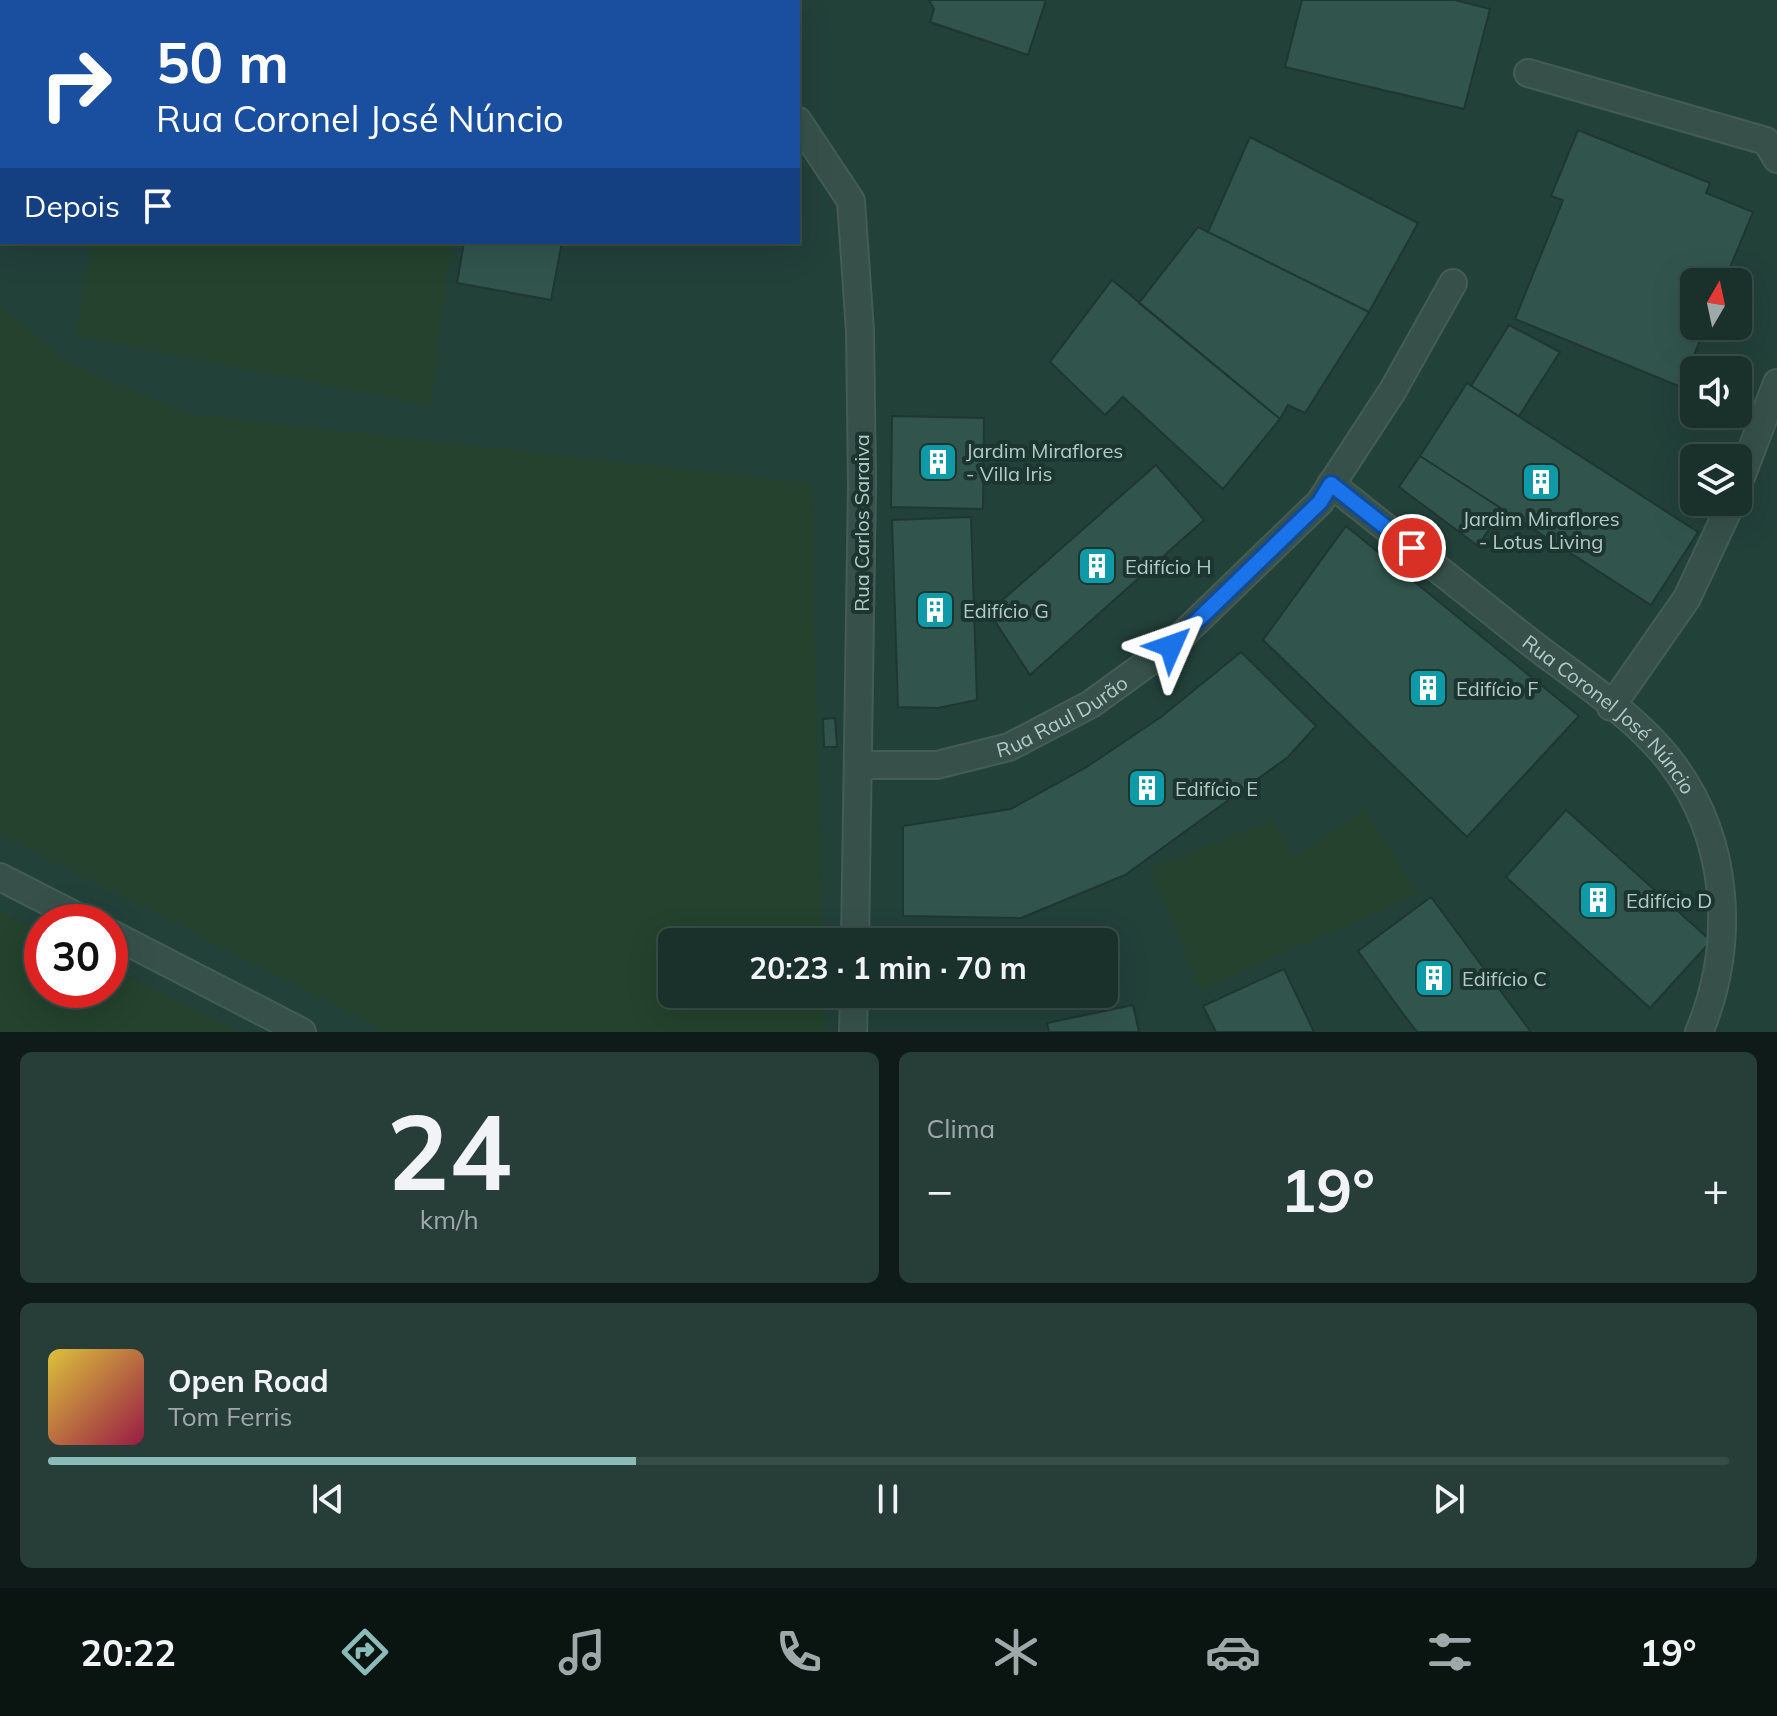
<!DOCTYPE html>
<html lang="pt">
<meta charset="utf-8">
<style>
body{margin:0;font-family:Mulish,sans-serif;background:#273d37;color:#f1f3f6;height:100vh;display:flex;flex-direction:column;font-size:30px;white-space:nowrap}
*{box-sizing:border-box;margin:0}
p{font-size:26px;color:#9fa9a9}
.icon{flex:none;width:44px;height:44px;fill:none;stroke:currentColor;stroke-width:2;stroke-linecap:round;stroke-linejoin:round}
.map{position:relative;height:1032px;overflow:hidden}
.details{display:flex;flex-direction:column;gap:20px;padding:20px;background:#0e1b18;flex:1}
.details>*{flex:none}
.top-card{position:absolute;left:0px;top:0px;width:800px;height:244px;box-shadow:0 8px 32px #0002,0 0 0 2px #384c47;background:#1a4fa0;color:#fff;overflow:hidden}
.needle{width:52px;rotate:9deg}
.buttons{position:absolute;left:1680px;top:268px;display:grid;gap:16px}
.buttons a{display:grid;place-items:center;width:72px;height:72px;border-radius:12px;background:#1a312b;box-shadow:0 8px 32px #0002,0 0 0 2px #384c47;font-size:40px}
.speed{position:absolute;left:24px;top:904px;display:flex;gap:16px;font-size:40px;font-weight:700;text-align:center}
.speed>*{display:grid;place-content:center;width:104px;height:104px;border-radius:50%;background:#1a312b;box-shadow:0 8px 32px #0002,0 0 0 2px #384c47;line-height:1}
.speed .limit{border:12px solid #d22;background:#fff;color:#111}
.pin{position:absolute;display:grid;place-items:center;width:68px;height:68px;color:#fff;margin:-34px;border:4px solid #fff;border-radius:50%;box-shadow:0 2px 8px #0007}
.me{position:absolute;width:88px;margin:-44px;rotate:47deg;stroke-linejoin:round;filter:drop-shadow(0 0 6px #0008)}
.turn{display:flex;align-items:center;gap:28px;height:168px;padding:0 24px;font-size:36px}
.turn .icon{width:104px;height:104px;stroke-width:2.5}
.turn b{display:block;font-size:56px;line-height:68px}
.then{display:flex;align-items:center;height:76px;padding:0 24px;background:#0003;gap:16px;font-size:30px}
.big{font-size:60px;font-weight:700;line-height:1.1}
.details .card{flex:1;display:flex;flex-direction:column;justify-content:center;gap:12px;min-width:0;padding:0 28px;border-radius:12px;background:#273d37}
.details .dial{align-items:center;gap:0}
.dial b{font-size:104px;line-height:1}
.song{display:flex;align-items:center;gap:24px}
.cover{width:96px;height:96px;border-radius:12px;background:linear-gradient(135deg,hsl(50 70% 55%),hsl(340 70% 35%))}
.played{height:8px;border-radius:4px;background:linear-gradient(90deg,#8bbbb9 35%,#384c47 35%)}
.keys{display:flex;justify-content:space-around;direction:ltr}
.heat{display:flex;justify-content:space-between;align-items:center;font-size:44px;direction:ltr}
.details .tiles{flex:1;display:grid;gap:20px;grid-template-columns:1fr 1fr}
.card:last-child{grid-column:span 2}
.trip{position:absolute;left:658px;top:928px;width:460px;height:80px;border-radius:12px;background:#1a312b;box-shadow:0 8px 32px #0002,0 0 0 2px #384c47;font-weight:700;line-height:80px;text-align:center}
.menu{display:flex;height:128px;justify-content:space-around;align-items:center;background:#0a1411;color:#9fa9a9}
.menu .icon{width:56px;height:56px}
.menu .active{color:#8bbbb9}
.menu b{font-size:36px;color:#f1f3f6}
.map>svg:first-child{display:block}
.green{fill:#24422d}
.building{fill:#31554c;stroke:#1e3831;stroke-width:2}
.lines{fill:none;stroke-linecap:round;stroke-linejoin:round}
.minor-casing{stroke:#435d56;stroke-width:30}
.minor{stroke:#37514a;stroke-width:26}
.route-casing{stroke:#114b97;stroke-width:20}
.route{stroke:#1a73e8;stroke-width:14}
.labels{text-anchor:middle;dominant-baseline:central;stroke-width:8;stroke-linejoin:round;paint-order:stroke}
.poi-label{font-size:20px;fill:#b3cbc6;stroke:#1c362f;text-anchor:start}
.street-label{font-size:20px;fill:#b3cbc6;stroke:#1c362f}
</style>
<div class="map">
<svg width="1777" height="1032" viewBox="0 0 1777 1032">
<rect width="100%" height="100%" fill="#224139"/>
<path class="green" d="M93 242H430L451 246 431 406 75 336Z
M0 305 68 363 184 413 812 483 822 942H672V994H824L825 1032H389L0 834Z
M1365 810 1418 894 1201 989 1150 868 1272 821 1296 857Z
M0 911 42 932V990H110V967L238 1032H0Z"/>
<path class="building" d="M0 0H58L2 2V78Z
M388 0H532L388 2Z
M929 0H1046L1028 55 930 22 934 9Z
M1302 0H1455L1490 9 1464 109 1285 67Z
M1578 130 1710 183 1706 193 1753 212 1724 282H1694V326H1706L1681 387 1515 319 1563 200 1551 196Z
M1250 137 1418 223 1369 312 1208 232Z
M1198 227 1369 312 1305 413 1288 405 1280 419 1139 303Z
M464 242H562L551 300 457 283Z
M1112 280 1280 419 1223 489 1123 397 1105 415 1050 362Z
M1509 325 1560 352 1519 416 1471 386Z
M1467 383 1698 532 1651 605 1420 456Z
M892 416 984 418 983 509 891 507Z
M1420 456 1502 509 1478 546 1399 487Z
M1156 465 1204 520 1030 675 989 612Z
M971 517 977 700 938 708 898 707 892 520Z
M1346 526 1579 716 1467 837 1263 640Z
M1241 652 1316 726 1288 757 1125 875 1021 918 903 916V826L1011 809 1085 768 1161 717Z
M835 718 837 747H824L823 719Z
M1566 810 1711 941 1650 1008 1506 877Z
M1431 897 1531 1032H1417L1396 1004 1358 951Z
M1284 969 1314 1032H1216L1203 1006Z
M1133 1005 1139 1032H1049L1047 1023Z"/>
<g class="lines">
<g class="minor-casing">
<g id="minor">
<path d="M737 0 738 2"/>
<path d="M1528 73 1766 141 1777 159"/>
<path d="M798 121 851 201 860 331 862 486 855 942"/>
<path id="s1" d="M1331 484C1396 535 1461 587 1526 639 1572 675 1635 715 1670 761 1730 839 1736 944 1699 1032"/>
<path d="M1738 485 1777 383"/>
<path d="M1611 707 1687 598 1732 502"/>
<path id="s2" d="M860 765H937L1009 747 1091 704 1171 646 1320 502 1393 390 1453 283"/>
<path d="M0 877 88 922"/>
<path d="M110 933 302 1032"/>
<path d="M853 1032 854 994"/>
</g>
</g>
<use href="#minor" class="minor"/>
</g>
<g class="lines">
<g class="route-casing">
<path id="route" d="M1171 646 1320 502 1331 484 1412 548"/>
</g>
<use href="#route" class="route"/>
</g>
<defs>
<g id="building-square" transform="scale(2)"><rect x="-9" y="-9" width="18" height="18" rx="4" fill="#0f9aa8" stroke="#1c362f"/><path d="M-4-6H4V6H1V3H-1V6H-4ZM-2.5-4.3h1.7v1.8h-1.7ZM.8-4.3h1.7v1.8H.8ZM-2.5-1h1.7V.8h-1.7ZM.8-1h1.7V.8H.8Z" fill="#fff"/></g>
</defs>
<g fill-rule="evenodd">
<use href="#building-square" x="938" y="462"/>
<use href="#building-square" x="1541" y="482"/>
<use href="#building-square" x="1097" y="566"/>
<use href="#building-square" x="935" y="610"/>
<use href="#building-square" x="1428" y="688"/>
<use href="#building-square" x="1147" y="788"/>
<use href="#building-square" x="1598" y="900"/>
<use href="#building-square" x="1434" y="978"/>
</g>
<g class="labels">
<g class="poi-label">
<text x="966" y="450">Jardim Miraflores<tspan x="966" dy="23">- Villa Iris</tspan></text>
<text x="1541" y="518" text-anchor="middle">Jardim Miraflores<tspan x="1541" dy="23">- Lotus Living</tspan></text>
<text x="1125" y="566">Edifício H</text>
<text x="963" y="610">Edifício G</text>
<text x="1456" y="688">Edifício F</text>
<text x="1175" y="788">Edifício E</text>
<text x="1626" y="900">Edifício D</text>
<text x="1462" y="978">Edifício C</text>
</g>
<g class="street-label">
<text transform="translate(861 523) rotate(-90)">Rua Carlos Saraiva</text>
<text stroke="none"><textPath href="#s2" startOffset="212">Rua Raul Durão</textPath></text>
<text stroke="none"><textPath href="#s1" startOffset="362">Rua Coronel José Núncio</textPath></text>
</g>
</g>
</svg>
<div class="buttons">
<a><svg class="needle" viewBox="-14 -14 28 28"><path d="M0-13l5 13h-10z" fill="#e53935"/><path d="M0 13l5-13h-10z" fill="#9fa9a9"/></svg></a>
<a><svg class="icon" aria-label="sound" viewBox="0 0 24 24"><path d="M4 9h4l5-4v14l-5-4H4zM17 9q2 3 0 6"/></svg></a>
<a><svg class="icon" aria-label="layers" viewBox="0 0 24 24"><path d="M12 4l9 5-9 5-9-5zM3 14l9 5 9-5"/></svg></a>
</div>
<div class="speed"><div class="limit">30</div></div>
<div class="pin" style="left:1412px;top:548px;background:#d93025"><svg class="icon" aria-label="arrive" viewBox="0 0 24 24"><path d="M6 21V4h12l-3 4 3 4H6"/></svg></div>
<svg class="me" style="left:1171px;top:646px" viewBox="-20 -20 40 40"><path d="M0-17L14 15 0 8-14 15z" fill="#1a73e8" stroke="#fff" stroke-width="4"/></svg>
<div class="trip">20:23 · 1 min · 70 m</div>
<div class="top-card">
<div class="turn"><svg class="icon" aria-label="right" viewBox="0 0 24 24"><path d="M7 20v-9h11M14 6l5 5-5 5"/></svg><div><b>50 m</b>Rua Coronel José Núncio</div></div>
<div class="then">Depois<svg class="icon" aria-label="arrive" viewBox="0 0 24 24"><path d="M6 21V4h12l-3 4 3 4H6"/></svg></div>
</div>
</div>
<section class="details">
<div class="tiles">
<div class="card dial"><b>24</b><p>km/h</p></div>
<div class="card"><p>Clima</p>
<div class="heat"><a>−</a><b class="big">19°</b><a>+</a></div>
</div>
<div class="card">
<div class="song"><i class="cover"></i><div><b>Open Road</b><p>Tom Ferris</p></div></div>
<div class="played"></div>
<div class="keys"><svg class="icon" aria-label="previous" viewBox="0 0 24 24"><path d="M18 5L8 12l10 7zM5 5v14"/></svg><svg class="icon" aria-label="pause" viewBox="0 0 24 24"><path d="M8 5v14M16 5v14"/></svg><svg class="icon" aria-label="next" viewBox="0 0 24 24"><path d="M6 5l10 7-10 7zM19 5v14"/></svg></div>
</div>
</div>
</section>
<nav class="menu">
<b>20:22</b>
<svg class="icon active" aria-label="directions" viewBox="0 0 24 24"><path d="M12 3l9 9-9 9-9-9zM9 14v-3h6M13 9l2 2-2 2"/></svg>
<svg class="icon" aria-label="music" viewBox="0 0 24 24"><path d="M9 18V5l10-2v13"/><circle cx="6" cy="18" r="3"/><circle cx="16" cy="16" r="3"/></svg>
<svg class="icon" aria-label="phone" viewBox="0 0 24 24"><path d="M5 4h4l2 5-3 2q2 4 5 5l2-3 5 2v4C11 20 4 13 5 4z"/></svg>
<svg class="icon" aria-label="climate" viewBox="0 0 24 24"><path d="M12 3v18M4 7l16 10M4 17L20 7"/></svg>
<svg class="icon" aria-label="car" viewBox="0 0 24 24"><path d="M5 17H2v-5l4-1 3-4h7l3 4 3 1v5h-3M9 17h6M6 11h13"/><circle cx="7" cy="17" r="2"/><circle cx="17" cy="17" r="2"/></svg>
<svg class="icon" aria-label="filters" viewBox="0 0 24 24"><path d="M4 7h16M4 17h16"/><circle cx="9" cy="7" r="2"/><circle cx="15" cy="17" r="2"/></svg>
<b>19°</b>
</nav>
